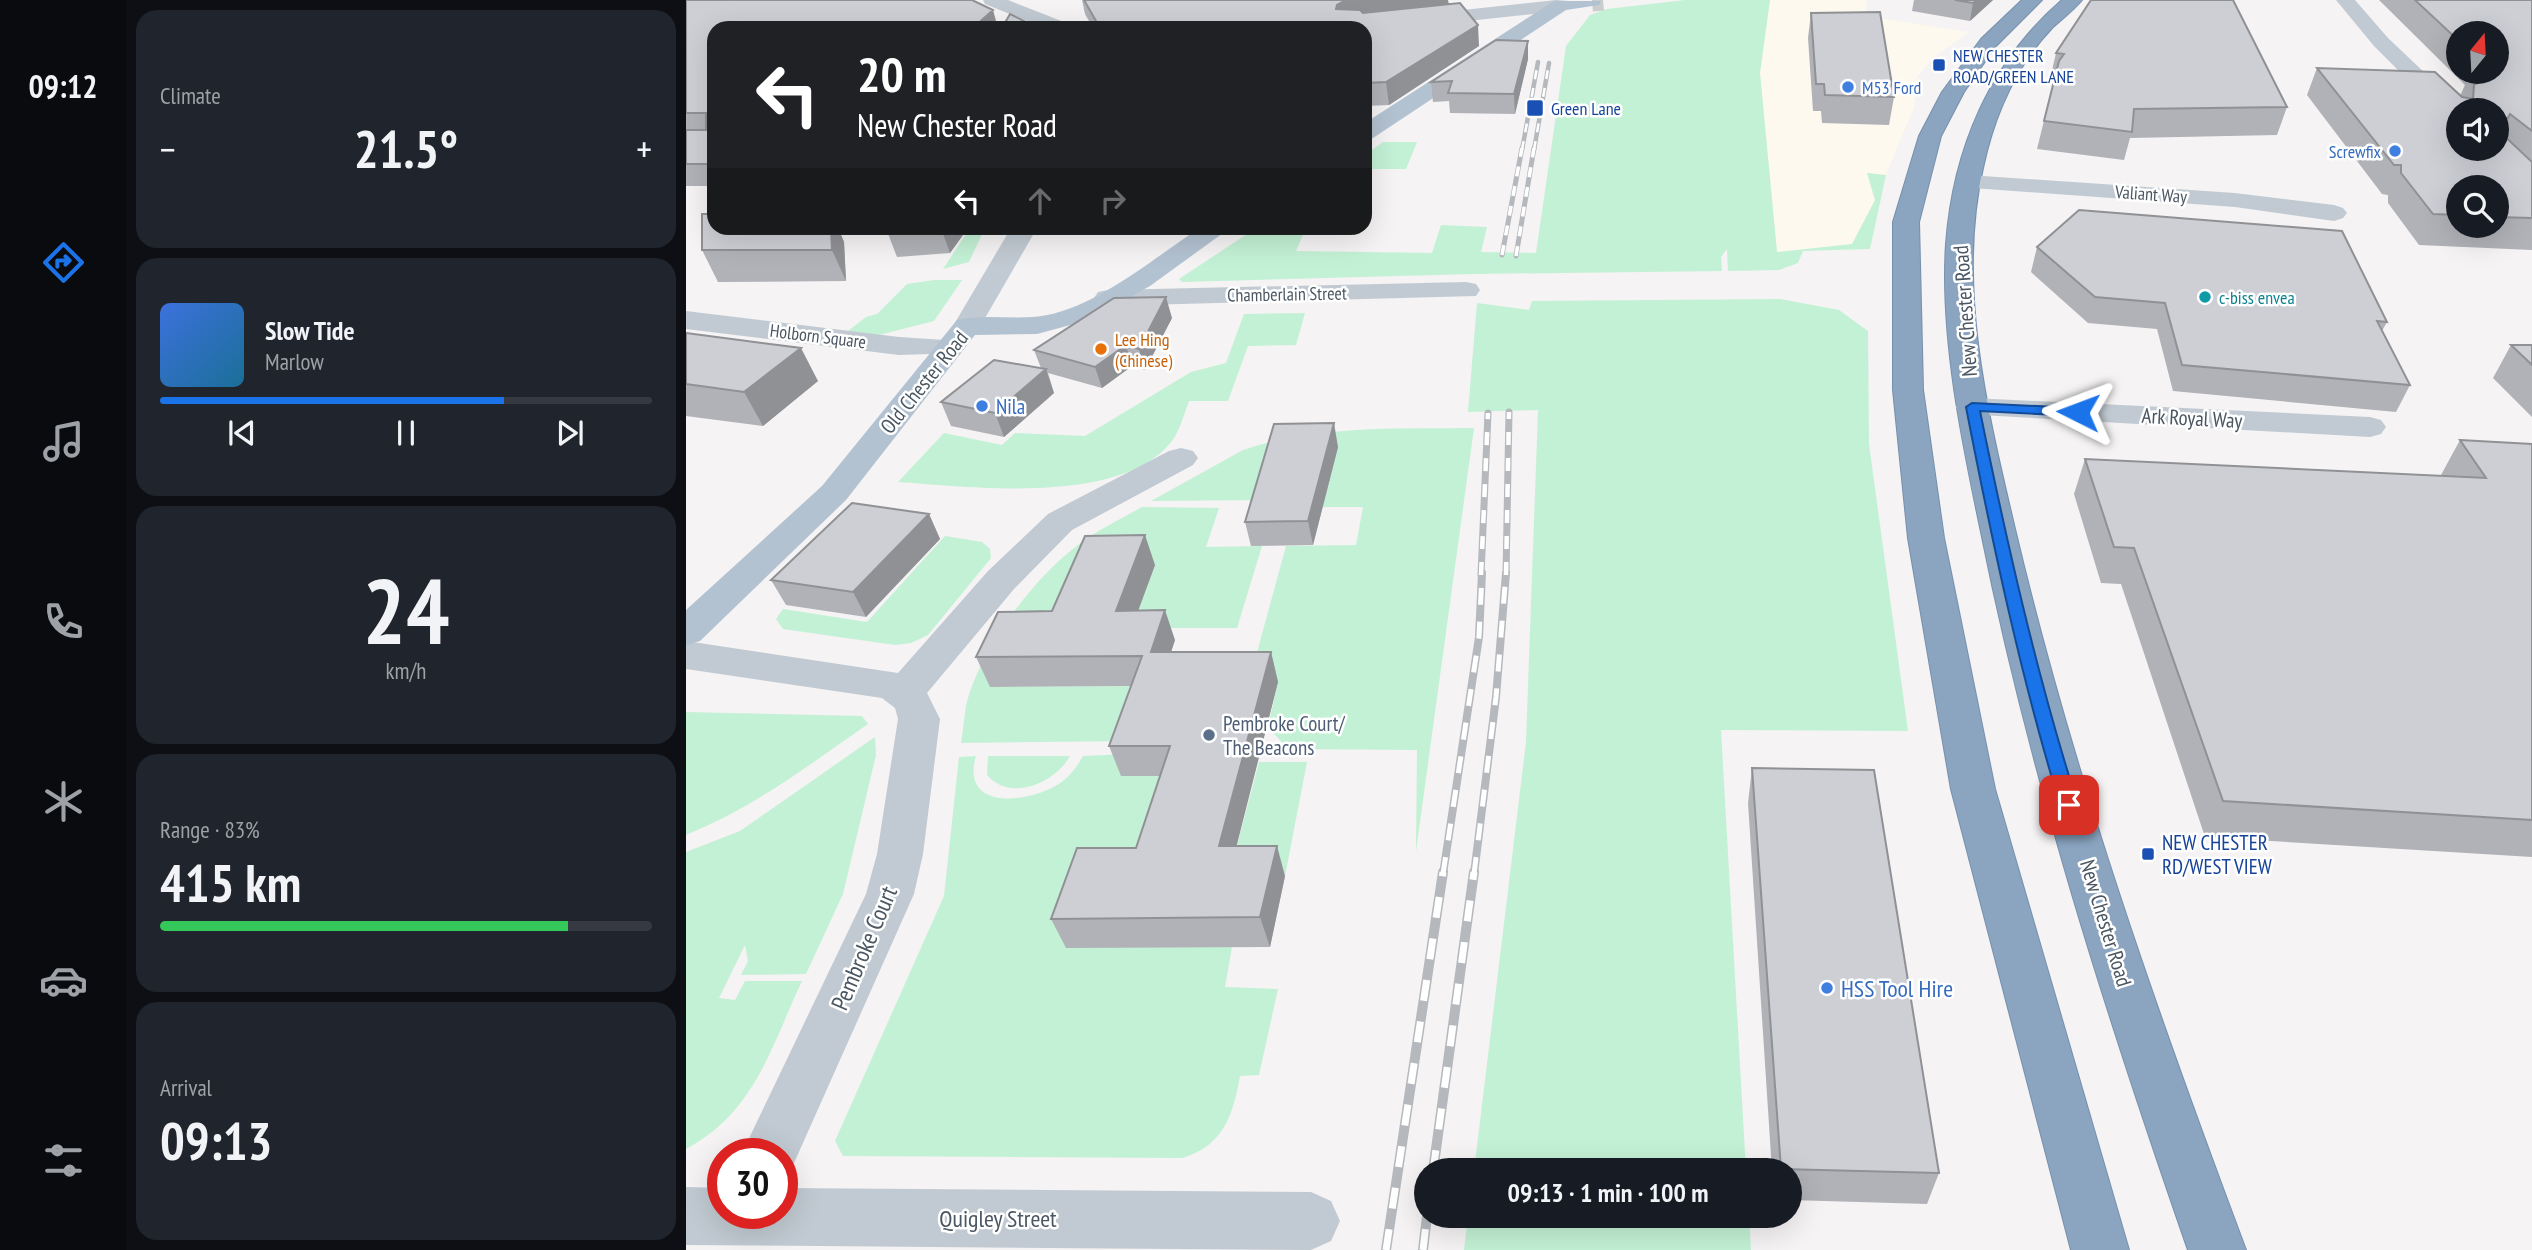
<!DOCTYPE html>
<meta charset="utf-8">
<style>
body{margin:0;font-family:"PT Sans Narrow",sans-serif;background:#20242c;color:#f1f3f6;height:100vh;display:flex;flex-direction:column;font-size:26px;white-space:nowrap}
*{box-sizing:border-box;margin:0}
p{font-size:23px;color:#9ea1a6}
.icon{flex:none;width:38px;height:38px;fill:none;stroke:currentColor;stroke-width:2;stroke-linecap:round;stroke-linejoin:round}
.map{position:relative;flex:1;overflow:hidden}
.details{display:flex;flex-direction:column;gap:10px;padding:10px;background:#0d0f14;width:560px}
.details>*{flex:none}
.guide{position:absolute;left:21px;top:21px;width:665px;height:214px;border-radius:21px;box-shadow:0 7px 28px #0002;background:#202124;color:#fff;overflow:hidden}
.needle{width:46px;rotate:18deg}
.controls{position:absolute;left:1760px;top:21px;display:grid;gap:14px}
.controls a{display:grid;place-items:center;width:63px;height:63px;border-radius:50%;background:#171b24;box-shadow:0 7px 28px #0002;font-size:35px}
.speed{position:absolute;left:21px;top:1138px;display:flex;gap:14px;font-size:35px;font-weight:700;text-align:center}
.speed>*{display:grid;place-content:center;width:91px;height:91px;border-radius:50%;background:#171b24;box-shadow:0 7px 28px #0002;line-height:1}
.speed .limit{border:10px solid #d22;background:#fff;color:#111}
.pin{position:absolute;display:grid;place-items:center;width:60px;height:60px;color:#fff;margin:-30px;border-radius:14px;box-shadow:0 4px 10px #0006}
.me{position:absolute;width:77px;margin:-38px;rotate:273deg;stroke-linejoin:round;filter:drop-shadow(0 0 5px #0008)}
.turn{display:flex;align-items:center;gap:24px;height:147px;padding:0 35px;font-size:32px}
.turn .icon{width:91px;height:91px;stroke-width:2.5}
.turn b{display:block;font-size:49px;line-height:60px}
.lanes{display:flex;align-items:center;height:66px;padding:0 35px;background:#0003;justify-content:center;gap:35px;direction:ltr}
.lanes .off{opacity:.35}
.big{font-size:52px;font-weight:600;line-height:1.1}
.details .card{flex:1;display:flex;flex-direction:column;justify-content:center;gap:10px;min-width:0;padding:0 24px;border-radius:21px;background:#20242c}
.details .dial{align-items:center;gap:0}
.dial b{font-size:91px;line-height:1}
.song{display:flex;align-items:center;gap:21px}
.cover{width:84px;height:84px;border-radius:10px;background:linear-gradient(135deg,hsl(220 70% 55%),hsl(200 70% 35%))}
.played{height:7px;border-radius:4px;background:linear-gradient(90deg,#1a73e8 70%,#363941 70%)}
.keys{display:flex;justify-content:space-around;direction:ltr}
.heat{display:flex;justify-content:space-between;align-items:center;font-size:38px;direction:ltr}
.charge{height:10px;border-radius:5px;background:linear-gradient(90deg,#34c759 83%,#363941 0)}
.trip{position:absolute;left:728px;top:1158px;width:388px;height:70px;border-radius:35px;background:#171b24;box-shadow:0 7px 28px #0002;font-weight:600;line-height:70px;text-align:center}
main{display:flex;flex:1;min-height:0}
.menu{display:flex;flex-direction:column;width:126px;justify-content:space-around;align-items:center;background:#090b0e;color:#9ea1a6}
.menu .icon{width:49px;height:49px}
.menu .on{color:#1a73e8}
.menu b{font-size:32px;color:#f1f3f6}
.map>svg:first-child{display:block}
.commercial{fill:#fdf9ef}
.green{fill:#c3f1d5}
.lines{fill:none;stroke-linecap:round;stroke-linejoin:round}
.major-tunnel{stroke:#caccce;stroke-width:21;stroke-dasharray:21 10;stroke-linecap:butt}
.highway-casing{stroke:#7690ad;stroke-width:2}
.minor{fill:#c1cad2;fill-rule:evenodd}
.major{fill:#b3c2d1;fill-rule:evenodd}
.highway{fill:#8ba5c1;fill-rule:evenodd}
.rail-far4-casing{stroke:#b5b8bd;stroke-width:4.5}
.rail-far3-casing{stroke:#b5b8bd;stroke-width:5}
.rail-far2-casing{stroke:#b5b8bd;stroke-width:7}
.rail-far1-casing{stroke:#b5b8bd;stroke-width:8}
.rail-casing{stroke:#b5b8bd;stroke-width:10}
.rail-far4{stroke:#fff;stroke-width:2.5;stroke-dasharray:9;stroke-linecap:butt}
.rail-far3{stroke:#fff;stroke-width:3.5;stroke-dasharray:10;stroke-linecap:butt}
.rail-far2{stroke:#fff;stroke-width:4.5;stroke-dasharray:13;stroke-linecap:butt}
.rail-far1{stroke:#fff;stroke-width:5;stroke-dasharray:17;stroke-linecap:butt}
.rail{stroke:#fff;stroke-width:7;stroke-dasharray:21;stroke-linecap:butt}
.wall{fill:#b0b2b7;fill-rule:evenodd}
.shaded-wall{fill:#909195}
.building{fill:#cdcfd5;stroke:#909195;stroke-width:2}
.route{fill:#1a73e8;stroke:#114b97;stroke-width:2}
.transit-dot{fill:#1a4fb4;stroke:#fff;stroke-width:2.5}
.shop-dot{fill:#3f7fe0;stroke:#fff;stroke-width:2.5}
.culture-dot{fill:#0f9aa8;stroke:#fff;stroke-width:2.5}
.food-dot{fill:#e8710a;stroke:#fff;stroke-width:2.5}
.service-dot{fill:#5c6f8a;stroke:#fff;stroke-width:2.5}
.labels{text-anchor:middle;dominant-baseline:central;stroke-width:5;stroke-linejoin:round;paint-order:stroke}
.far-transit-label{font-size:18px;fill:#164399;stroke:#fff;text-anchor:start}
.far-shop-label{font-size:18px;fill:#366cbe;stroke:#fff;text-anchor:start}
.far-street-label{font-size:18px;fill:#4a5661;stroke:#fff}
.far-culture-label{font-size:18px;fill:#0d838f;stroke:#fff;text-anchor:start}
.far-food-label{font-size:18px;fill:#c56008;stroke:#fff;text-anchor:start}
.street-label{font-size:21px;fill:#4a5661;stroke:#fff}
.shop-label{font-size:21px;fill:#366cbe;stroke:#fff;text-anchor:start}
.service-label{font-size:21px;fill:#4e5e75;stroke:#fff;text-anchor:start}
.transit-label{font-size:21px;fill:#164399;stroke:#fff;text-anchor:start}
.near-street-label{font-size:24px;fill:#4a5661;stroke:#fff}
.near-shop-label{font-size:24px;fill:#366cbe;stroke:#fff;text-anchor:start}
</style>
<main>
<nav class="menu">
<b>09:12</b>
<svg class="icon on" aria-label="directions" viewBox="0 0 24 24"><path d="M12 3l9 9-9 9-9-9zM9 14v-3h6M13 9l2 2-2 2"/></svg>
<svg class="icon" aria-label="music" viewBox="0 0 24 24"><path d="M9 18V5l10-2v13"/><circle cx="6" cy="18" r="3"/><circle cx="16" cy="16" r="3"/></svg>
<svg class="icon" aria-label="phone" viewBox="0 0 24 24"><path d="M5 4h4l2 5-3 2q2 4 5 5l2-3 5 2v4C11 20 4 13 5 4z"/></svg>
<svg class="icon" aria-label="climate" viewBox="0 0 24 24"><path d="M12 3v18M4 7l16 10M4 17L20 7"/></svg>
<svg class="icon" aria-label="car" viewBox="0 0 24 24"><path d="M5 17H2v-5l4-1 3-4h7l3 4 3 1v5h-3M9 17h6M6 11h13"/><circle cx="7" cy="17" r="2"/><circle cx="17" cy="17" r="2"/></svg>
<svg class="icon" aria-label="filters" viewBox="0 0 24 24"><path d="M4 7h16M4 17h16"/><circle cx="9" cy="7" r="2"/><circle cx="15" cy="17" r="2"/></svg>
</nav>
<section class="details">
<div class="card"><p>Climate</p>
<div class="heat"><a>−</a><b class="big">21.5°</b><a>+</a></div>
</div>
<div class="card">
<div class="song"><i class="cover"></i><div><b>Slow Tide</b><p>Marlow</p></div></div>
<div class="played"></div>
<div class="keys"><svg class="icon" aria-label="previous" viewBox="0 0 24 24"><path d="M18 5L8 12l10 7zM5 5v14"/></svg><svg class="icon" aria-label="pause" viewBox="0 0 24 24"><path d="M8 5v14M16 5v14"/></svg><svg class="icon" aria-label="next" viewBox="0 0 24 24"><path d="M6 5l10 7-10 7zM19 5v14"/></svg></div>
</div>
<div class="card dial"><b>24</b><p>km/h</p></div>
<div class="card"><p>Range · 83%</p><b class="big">415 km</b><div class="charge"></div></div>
<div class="card"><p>Arrival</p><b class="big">09:13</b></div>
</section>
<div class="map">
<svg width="1846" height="1250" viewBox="0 0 1846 1250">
<rect width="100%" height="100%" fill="#f5f3f3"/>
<path class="commercial" d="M1084 0H1181L1180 16 1283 32 1247 58 1232 76 1228 107 1200 175 1184 249 1091 252 1074 73Z"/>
<path class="green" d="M999 0H1084L1074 73 1091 252 1166 244 1189 200 1181 173 1200 175 1184 249 1117 251 1112 263 1093 270 1042 271 1041 249 1035 257 1036 271 786 274 496 282 493 279 570 228H620L610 251 746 253 755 225 801 227 795 252 850 253 880 46 904 15 921 9Z
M697 142H731L720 169H679V155Z
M284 228H299L283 262 257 269Z
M248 280H276L248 321 193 335 162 331 180 317 191 314 221 284Z
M1094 299 1153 310 1182 331 1183 444 1222 731 1035 730 1060 1171H788L840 742 852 410 782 412 791 303 843 310 846 301Z
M619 313 610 345 562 346 542 401H503C498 414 494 430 486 441 435 506 286 487 212 482L258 433 316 445 329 433 399 436 505 372 540 363 558 314Z
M788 428 730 851 731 750 602 749 582 727 592 682H563L600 546 670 545 677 507H637L578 500 465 501 557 450C633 425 710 429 788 428Z
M456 507 533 508 520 547 576 546 551 628H445L305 687 467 686 447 741 275 743C277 731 278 718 280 706 293 651 347 578 392 545 411 530 435 519 456 507Z
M259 536 296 542 304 549 305 558 242 635 225 643 209 645 97 629 90 619 97 609 181 622Z
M0 712 176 716 182 724C123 765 67 808 0 835Z
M189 737 190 755 157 894 120 974 55 975 62 961 59 945 33 998 49 1000 59 981H116C85 1047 69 1112 0 1149V852L54 831Z
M442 754 494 776 462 877 380 947H546L539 987 592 989 573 1075 554 1076C547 1114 538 1146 496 1158L157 1156 149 1141 258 896 273 757 290 756C273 813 348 803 377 781 386 774 392 765 397 756Z
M302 756H384C370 782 325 803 301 775Z
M573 762H621L599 876H543Z
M782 1216H1063L1065 1250H778Z"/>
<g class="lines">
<path class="major-tunnel" d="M906 1 917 0"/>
<g class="highway-casing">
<path id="highway" d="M1336 0H1356L1309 47 1278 92 1255 136 1233 222 1237 390 1258 538 1309 789 1443 1250H1385L1265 789 1222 538 1207 390V222L1233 136 1256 92 1295 39Z
M1376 0H1396C1388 10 1377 18 1367 27 1330 66 1308 116 1297 168 1270 286 1302 414 1329 529 1387 775 1471 1013 1560 1250H1502C1420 1014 1344 777 1295 532 1276 442 1254 337 1260 244 1267 149 1304 62 1376 0Z"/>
</g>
<path class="minor" d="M297 0H322L383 24 386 28H359L299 4Z
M870 0 882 1 884 5 875 11 679 32V28H655L665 22Z
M1650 0H1669L1702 38 1778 110H1773V125L1765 123 1688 46Z
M1282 175 1549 193 1648 205 1657 208 1661 213 1657 218 1648 221 1549 207 1273 187 1270 182 1273 177Z
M325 228H351L291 332 281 335 271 332 267 326Z
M780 282 790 284 794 290 790 296 422 306 412 304 408 298 412 292 422 290Z
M0 311 213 337 274 341 279 347 274 353 213 355 0 329Z
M1286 398 1684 417 1695 420 1700 427 1695 434 1684 437 1275 414 1270 407 1275 400Z
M495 448 507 451 512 458 507 465 386 530 328 589 241 693 254 719 237 854 228 894 104 1172 96 1175V1153H56L180 894 191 854 212 719 209 708 196 698 0 669V641L212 673 302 571 362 514 483 451Z
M0 1187 37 1188V1213H96V1188L625 1192 645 1201 654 1221 645 1241 625 1250 0 1245Z"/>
<path class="major" d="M868 1H915L913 5 880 10 687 138 679 140V123Z
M514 228H544L464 286 403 320 351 334 289 335 160 500 14 641 0 645V610L136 486 271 320C300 313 332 321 361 315 414 305 470 256 514 228Z"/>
<use href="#highway" class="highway"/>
<g class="rail-far4-casing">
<path id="rail-far4" d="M836 150 852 62
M848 150 863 63"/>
</g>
<g class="rail-far3-casing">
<path id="rail-far3" d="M816 255 836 148
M830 256 848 148"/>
</g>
<g class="rail-far2-casing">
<path id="rail-far2" d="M795 575 802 413
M820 575 823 412"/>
</g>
<g class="rail-far1-casing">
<path id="rail-far1" d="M757 874 793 637 796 573
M788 874 810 697 820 573"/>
</g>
<g class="rail-casing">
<path id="rail" d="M747 1171 788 872
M700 1250 757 872
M737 1250 741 1216"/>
</g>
<use href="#rail-far4" class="rail-far4"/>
<use href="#rail-far3" class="rail-far3"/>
<use href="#rail-far2" class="rail-far2"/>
<use href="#rail-far1" class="rail-far1"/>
<use href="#rail" class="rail"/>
</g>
<path class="wall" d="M0 0 28 28V186H0Z
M396 0H762L763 5 793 46 703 105 679 106V28H407L399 14Z
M1228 0H1307L1284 21 1226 11Z
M1693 0H1846V250L1733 245 1702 203V195L1696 194 1621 95 1631 68 1774 96 1779 85ZM1773 33 1811 72H1773ZM1773 187H1811V226H1773Z
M1125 13 1208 97 1203 125 1136 123 1135 111H1127L1122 38Z
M1370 53 1601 107 1591 135 1444 138 1438 160 1351 149 1368 80 1364 79Z
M842 59 829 114 764 113 763 101 747 102 745 82Z
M28 228H152L158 242 160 281 32 282 16 250Z
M202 228H282L264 253 211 257 201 231Z
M1351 247 1701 322 1696 331 1724 385 1710 412 1487 391 1471 329 1402 323 1345 272Z
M486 318 459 370 446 366 416 388 362 373 368 393 318 437 265 426 255 402 355 368 348 350Z
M0 333 132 381 77 426 0 416Z
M1825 345H1846V417L1807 378Z
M1774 440 1846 444V857L1519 837 1435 584 1415 583 1388 494 1399 459 1756 476 1755 475Z
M652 447 627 545 565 546 559 522Z
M243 514 254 539 180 617 100 605 85 580Z
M469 565 452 610 489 640 485 652H585L592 682 550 846 599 876 584 947 380 948 365 919 450 848 474 776H435L423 746 445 686 304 687 290 657 366 611Z
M1066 768 1253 1173 1241 1204 1104 1200V1171H1086L1062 803Z"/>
<path class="shaded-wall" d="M660 0H762L763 9 665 19 650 9 651 5Z
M1291 0H1307L1284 21 1287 3Z
M307 10 312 28H287Z
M792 25 793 46 703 105 700 82Z
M842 41V59L829 114 828 94Z
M1822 118 1811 141V119Z
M145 228H152L158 242 160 281 146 250Z
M255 228H282L264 253Z
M480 297 486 318 459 370 453 349Z
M440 345 446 366 416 388 409 367Z
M115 348 132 381 77 426 58 392Z
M360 369 368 393 318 437 309 413Z
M648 423 652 447 627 545 622 521Z
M243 514 254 539 180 617 167 592Z
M459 535 469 565 441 641 430 611Z
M479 610 489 640 475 682 465 652Z
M585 652 592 682 543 876 533 846Z
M591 846 599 876 584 947 574 917Z"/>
<path class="building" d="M0 0H286L307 10 287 28H28V164H0V130H20V113H0Z
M398 0H660L651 5 650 9 674 10 677 13 774 3 792 25 700 82 679 83V28H414Z
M1269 0H1291L1287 3Z
M1405 0H1547L1601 107 1448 109 1446 132 1358 121 1373 61 1378 54 1370 53Z
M1729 0H1846V131L1824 114 1822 118 1811 119V110H1773V149H1811V129L1846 162V218L1811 217V187H1773V215L1747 214 1715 173V165H1708L1631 68 1749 72 1776 97 1787 99 1788 85 1793 82 1784 73 1809 74 1806 72H1811V33H1773V41Z
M1194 12 1208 97 1139 95 1138 84H1130L1125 13Z
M324 14 352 28H316Z
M810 40 842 41 828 94 762 93 766 81 745 82Z
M1393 210 1656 231 1701 322 1691 321 1724 385 1496 365 1479 303 1409 297 1351 247Z
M16 214H28V228H145L146 250H16Z
M202 228H246L201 231Z
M480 297 453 349 440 345 409 367 348 350 428 298Z
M0 333 115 348 58 392 0 384Z
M1825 345H1846V365Z
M308 360 360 369 309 413 255 402Z
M648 423 622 521 559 522 588 424Z
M1774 440 1846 444V820L1537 801 1448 548 1428 547 1399 459 1800 478Z
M166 503 243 514 167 592 85 580Z
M459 535 430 611 479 610 465 652H585L533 846H591L574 917 365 919 391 848H450L484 746H423L456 656 290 657 312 612 366 611 399 536Z
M1066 768 1188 770 1253 1173 1095 1169Z"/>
<path class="route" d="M1286 403 1392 408 1399 412 1392 416 1294 411C1321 544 1351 676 1392 805L1383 812 1374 805C1334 674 1306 541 1280 407Z"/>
<g class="transit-dot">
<rect x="1246" y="58" width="14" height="14" rx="3.5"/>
<rect x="840" y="99" width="18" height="18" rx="3.5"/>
<rect x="1455" y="847" width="14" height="14" rx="3.5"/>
</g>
<g class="shop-dot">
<circle cx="1162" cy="87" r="7"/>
<circle cx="1709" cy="151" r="7"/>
<circle cx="296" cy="406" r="7"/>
<circle cx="1141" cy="988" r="7"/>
</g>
<circle class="culture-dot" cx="1519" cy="297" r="7"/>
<circle class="food-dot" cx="415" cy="349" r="7"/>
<circle class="service-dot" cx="523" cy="735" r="7"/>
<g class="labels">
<g class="far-transit-label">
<text x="1267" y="55">NEW CHESTER<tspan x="1267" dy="21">ROAD/GREEN LANE</tspan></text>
<text x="865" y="108">Green Lane</text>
</g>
<g class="far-shop-label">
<text x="1176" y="87">M53 Ford</text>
<text x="1695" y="151" text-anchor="end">Screwfix</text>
</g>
<g class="far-street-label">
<text transform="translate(1465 194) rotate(4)">Valiant Way</text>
<text transform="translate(601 294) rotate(-1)">Chamberlain Street</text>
<text transform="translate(132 336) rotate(7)">Holborn Square</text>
</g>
<g class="far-culture-label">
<text x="1533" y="297">c-biss envea</text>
</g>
<g class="far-food-label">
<text x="429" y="339">Lee Hing<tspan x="429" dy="21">(Chinese)</tspan></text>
</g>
<g class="street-label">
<text transform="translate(1279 311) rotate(-94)">New Chester Road</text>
<text transform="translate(238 382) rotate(-51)">Old Chester Road</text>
<text transform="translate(1506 418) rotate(3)">Ark Royal Way</text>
<text transform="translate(1420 923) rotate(73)">New Chester Road</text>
</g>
<g class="shop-label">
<text x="310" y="406">Nila</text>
</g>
<g class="service-label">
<text x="537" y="723">Pembroke Court/<tspan x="537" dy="24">The Beacons</tspan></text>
</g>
<g class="transit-label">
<text x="1476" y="842">NEW CHESTER<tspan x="1476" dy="24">RD/WEST VIEW</tspan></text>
</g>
<g class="near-street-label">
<text transform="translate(178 948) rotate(-67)">Pembroke Court</text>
<text x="312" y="1218">Quigley Street</text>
</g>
<g class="near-shop-label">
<text x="1155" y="988">HSS Tool Hire</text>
</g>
</g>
</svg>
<div class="controls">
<a><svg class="needle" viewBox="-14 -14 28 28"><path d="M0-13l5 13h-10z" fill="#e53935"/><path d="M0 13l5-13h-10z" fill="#9ea1a6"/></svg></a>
<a><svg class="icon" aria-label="sound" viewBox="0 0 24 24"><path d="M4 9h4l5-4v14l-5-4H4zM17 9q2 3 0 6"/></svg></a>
<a><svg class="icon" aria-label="search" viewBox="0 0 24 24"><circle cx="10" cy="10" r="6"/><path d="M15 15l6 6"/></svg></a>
</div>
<div class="speed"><div class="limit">30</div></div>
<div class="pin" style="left:1383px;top:805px;background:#d93025"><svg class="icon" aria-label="arrive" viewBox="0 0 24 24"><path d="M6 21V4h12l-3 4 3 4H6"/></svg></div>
<svg class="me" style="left:1392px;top:412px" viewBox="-20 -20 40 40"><path d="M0-17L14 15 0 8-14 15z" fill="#1a73e8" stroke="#fff" stroke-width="4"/></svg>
<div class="trip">09:13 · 1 min · 100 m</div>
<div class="guide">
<div class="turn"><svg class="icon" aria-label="left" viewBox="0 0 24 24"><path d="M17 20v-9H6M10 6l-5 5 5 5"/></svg><div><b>20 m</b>New Chester Road</div></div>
<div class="lanes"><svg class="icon" aria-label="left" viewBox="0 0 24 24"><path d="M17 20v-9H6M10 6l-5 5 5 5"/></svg><svg class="icon off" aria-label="ahead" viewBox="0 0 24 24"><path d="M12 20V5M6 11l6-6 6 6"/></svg><svg class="icon off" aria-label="right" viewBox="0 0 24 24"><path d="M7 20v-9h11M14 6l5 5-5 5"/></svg></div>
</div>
</div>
</main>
